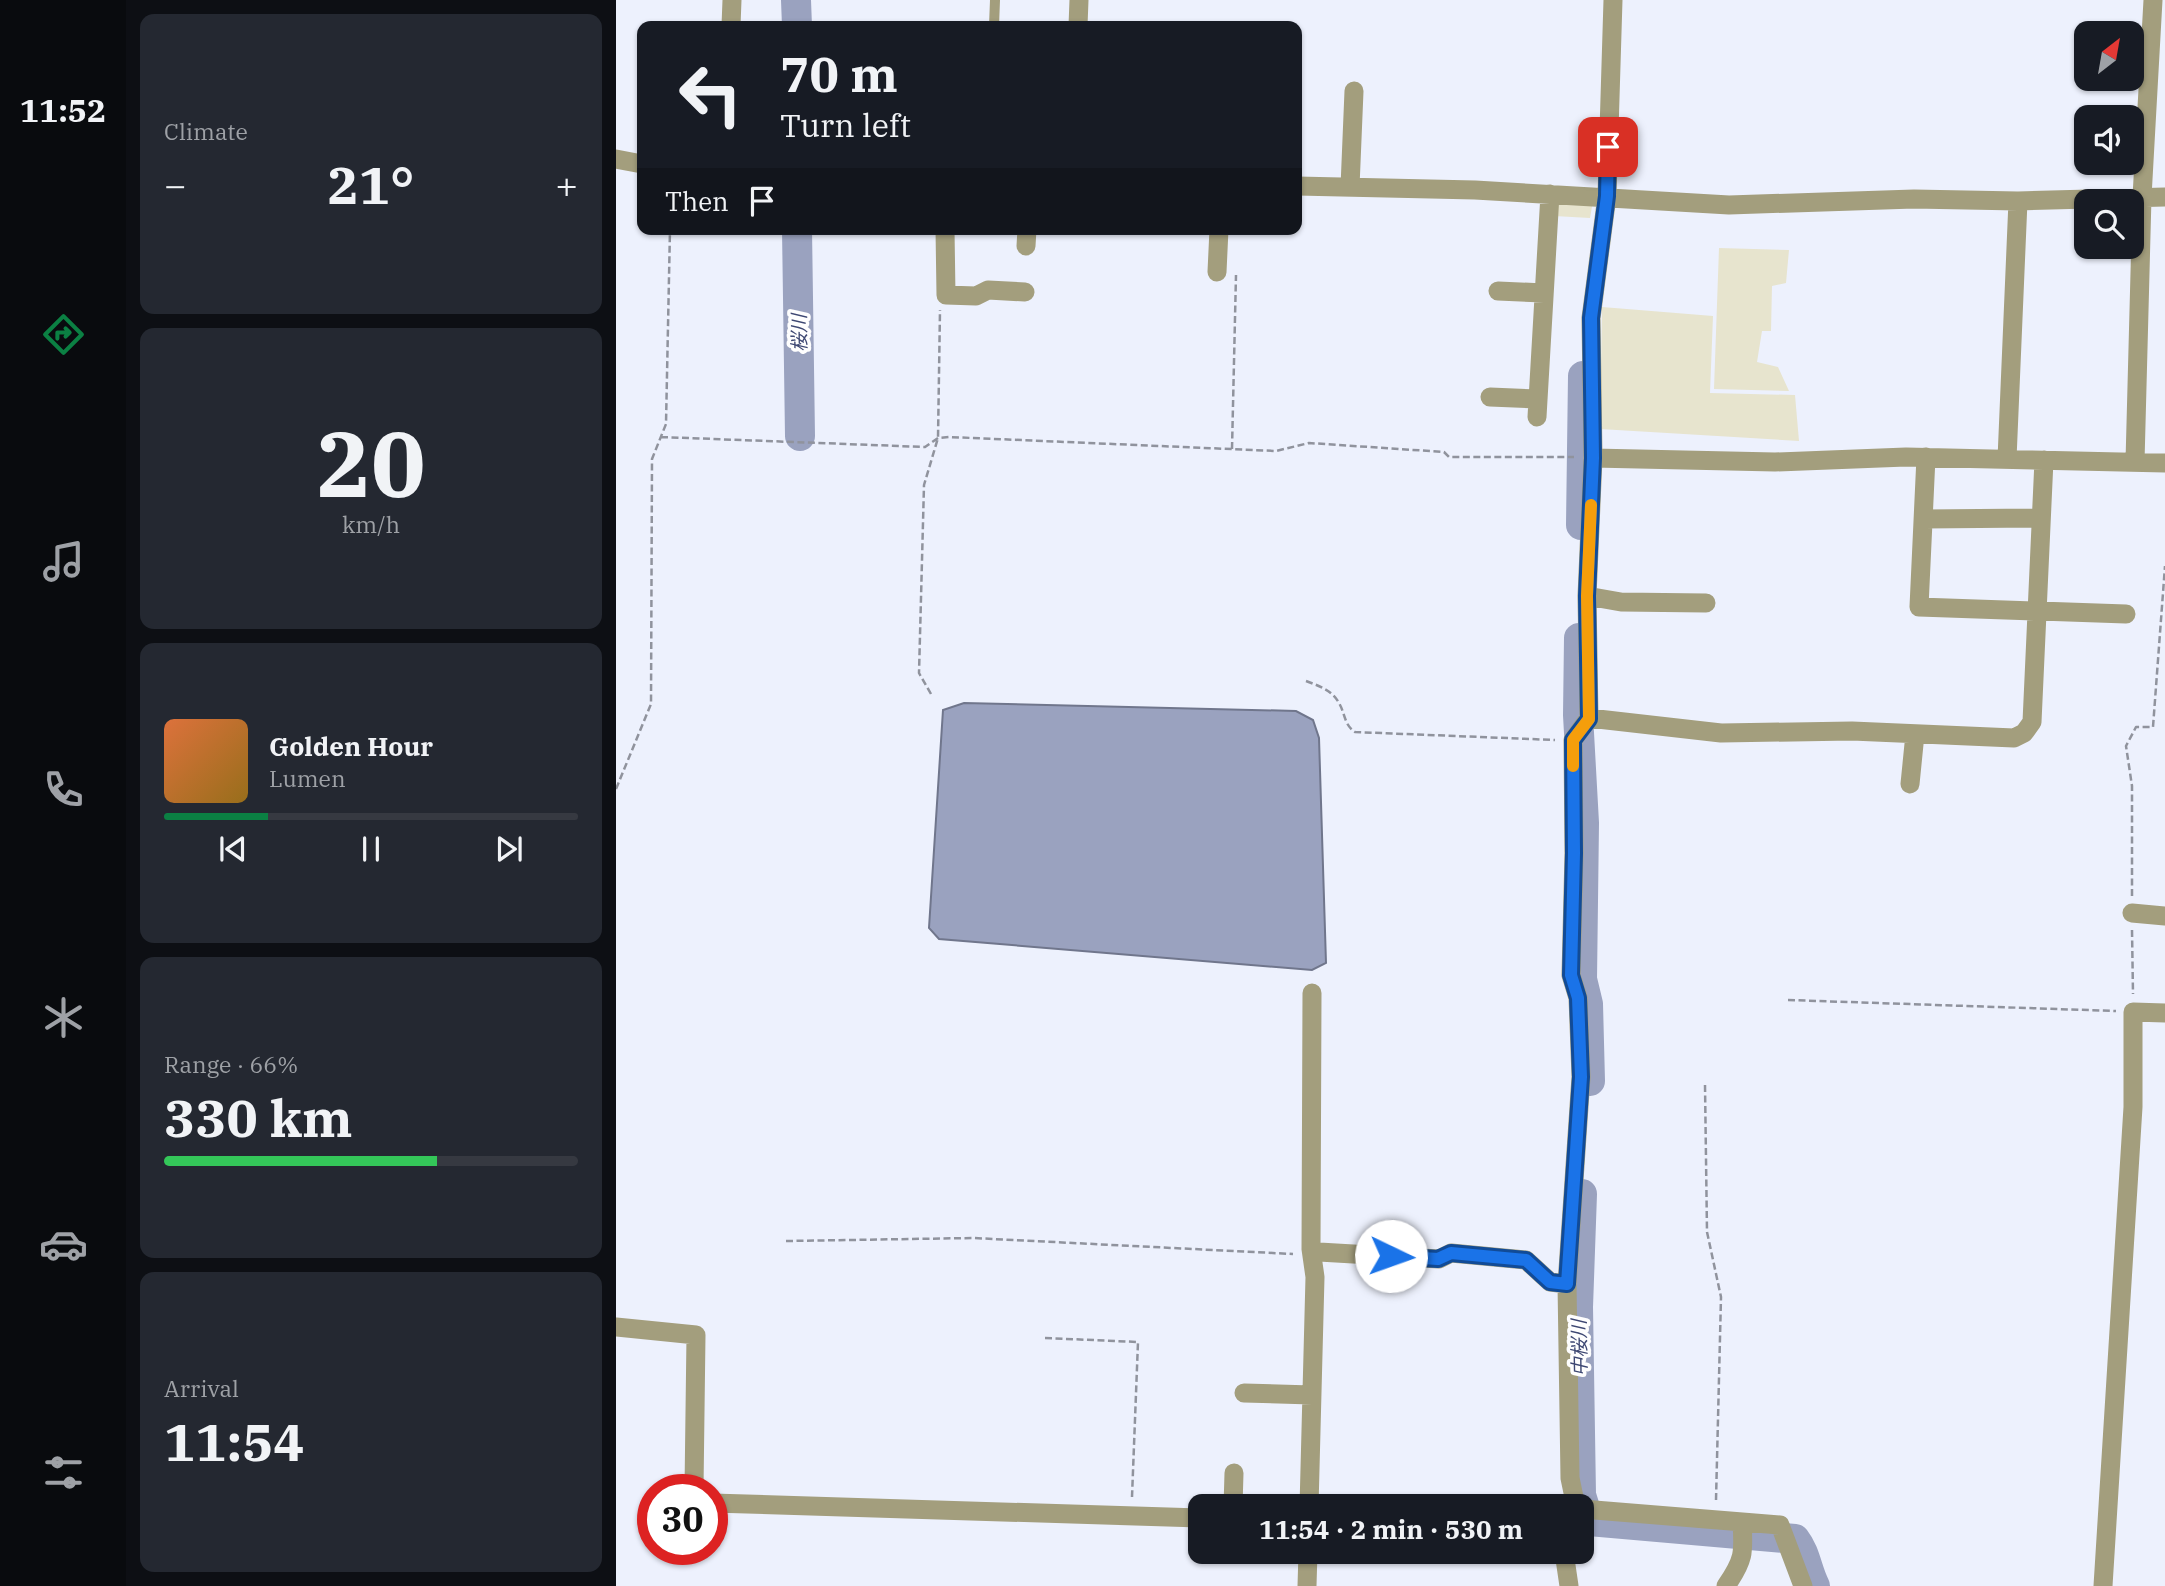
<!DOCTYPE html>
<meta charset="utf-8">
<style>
body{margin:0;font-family:"IBM Plex Serif","Noto Sans JP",serif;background:#242831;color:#f1f3f6;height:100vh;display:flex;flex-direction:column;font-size:26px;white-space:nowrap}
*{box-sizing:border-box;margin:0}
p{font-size:23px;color:#9ea1a6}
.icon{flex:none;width:38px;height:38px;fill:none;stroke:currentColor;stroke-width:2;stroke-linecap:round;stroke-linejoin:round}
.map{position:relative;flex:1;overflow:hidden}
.sheet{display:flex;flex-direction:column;gap:14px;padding:14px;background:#0d0f14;width:490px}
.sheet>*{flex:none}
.banner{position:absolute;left:21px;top:21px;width:665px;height:214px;border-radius:14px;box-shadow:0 2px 5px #0004;background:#171b24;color:#f1f3f6;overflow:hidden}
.needle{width:46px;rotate:31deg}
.tools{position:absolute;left:1458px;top:21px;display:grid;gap:14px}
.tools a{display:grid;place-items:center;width:70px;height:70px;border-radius:14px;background:#171b24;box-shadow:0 2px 5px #0004;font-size:35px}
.speed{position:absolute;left:21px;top:1474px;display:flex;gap:14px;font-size:35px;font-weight:700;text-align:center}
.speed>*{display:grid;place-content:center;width:91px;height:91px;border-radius:50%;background:#171b24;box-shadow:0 2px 5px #0004;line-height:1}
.speed .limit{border:10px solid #d22;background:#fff;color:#111}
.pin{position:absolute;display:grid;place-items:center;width:60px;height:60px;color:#fff;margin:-30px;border-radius:14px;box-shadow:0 4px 10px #0006}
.me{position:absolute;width:77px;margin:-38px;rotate:93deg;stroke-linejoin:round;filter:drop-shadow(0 0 5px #0008)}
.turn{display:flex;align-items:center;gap:24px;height:147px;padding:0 28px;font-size:32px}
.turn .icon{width:91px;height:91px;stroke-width:2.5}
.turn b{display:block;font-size:49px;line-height:60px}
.then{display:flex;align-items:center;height:66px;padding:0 28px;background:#0003;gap:14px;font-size:26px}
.big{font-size:52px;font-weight:800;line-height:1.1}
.sheet .tile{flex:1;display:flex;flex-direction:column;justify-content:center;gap:10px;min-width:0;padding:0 24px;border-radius:14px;background:#242831}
.sheet .dial{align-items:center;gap:0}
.dial b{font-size:91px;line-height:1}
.song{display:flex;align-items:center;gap:21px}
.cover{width:84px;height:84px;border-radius:10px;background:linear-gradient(135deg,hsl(20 70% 55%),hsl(40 70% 35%))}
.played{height:7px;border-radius:4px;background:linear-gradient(90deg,#0b8043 25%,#363941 25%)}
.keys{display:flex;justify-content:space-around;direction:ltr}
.heat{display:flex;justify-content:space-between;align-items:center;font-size:38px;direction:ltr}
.charge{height:10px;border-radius:5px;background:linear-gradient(90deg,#34c759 66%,#363941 0)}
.trip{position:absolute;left:572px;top:1494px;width:406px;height:70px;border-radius:14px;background:#171b24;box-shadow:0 2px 5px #0004;font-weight:800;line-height:70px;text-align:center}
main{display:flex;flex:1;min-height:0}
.tabs{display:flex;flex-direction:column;width:126px;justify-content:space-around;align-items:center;background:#090b0e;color:#9ea1a6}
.tabs .icon{width:49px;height:49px}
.tabs .current{color:#0b8043}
.tabs b{font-size:32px;color:#f1f3f6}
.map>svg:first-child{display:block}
.green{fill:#e7e4ce}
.water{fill:#9aa2bf;stroke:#70768c;stroke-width:2}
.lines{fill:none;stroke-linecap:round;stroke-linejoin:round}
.river{stroke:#9aa2bf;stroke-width:30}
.path{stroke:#90939d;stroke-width:2.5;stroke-dasharray:7 3.5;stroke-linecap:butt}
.lane{stroke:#a39e7d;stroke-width:10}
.street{stroke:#a39e7d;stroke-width:19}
.route-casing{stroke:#114b97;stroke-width:18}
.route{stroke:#1a73e8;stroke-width:12}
.slow{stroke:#f59e0b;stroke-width:12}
.labels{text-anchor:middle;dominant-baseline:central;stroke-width:7;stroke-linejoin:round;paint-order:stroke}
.water-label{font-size:19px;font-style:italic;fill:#3d4772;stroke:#fefefe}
</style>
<main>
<nav class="tabs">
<b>11:52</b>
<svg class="icon current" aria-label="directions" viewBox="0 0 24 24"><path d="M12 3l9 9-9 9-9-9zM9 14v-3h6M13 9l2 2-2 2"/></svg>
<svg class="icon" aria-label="music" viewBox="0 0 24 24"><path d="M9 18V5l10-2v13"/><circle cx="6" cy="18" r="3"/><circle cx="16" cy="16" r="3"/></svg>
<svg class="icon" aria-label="phone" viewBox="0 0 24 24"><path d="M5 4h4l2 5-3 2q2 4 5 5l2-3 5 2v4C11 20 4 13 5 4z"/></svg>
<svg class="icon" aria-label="climate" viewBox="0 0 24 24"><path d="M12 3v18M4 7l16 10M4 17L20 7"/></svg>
<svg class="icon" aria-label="car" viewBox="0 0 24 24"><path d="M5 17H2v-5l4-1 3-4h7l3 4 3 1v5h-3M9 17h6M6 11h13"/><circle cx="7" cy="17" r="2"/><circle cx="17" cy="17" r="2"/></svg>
<svg class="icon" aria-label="filters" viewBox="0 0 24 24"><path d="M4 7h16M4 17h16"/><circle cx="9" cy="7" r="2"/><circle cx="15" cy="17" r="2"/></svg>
</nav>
<section class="sheet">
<div class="tile"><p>Climate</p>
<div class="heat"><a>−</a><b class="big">21°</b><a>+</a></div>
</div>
<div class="tile dial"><b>20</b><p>km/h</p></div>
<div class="tile">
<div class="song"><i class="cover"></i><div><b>Golden Hour</b><p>Lumen</p></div></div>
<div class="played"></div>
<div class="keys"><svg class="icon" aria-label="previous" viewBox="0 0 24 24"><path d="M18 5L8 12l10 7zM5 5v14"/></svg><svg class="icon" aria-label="pause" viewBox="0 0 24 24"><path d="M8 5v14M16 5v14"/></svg><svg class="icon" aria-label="next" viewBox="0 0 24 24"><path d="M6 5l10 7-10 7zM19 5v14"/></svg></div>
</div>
<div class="tile"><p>Range · 66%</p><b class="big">330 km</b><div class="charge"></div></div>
<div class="tile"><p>Arrival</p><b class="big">11:54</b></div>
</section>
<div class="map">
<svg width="1549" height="1586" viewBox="0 0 1549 1586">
<rect width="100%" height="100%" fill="#edf1fd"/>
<path class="green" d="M939 198 977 201 974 218 938 216Z
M1103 248 1173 250 1170 283 1156 286 1155 331H1146L1141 362 1162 367 1173 391 1098 389Z
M986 307 1097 316 1094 393 1179 395 1183 441 984 429Z"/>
<path class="water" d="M348 703 680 711 697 720 703 738 710 963 696 970 323 939 313 928 327 710Z"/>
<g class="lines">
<path class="river" d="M180 0 181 26
M181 229 184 436
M965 525 967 376
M963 638 962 715 968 823 966 979 972 1004 974 1081
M966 1194 962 1307 965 1495 973 1521 1179 1539C1190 1553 1191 1571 1199 1586"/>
<path class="path" d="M45 437 309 447 322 438 333 437 660 451 693 443 828 452 833 457H958
M616 449 620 275
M690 681C703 686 716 690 723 703 729 713 728 725 739 732L939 740
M315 694 303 673 308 485 322 438 324 310
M0 789 35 704 36 459 50 424 54 229
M1516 896V786L1510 746 1520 727H1537L1549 566
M1516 930 1517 994
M1172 1000 1500 1011
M1089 1085 1091 1232 1105 1297 1100 1500
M170 1241 357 1238 677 1254
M429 1338 522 1342 516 1497"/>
<path class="lane" d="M378 26 379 0"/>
<path class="street" d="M115 26 116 0
M462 26 463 0
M0 159 26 164
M681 186 859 190 1113 205 1298 199 1402 201 1549 197
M734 187 738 91
M329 229 330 295 360 296 372 290 409 292
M410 246 411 229
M601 272 603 229
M882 291 928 293
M874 397 922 399
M921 417 934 194
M1310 457 1303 607 1510 614
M977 458 1159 462 1290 457 1549 463
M1391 459 1402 201
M1519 462 1526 197 1537 0
M1308 519 1425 518
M971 596 1005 602 1090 603
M973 718 1105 733 1236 731 1398 738 1408 733 1416 722 1428 460
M1294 784 1299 734
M1516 913 1549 916
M696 1255 703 1252 823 1259 835 1253 910 1260 934 1282 951 1284
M0 1327 80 1335 78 1489
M628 1393 696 1395
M96 1503 584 1518
M617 1507 618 1473
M693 1507 699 1277 695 1249 696 993
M960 1507 954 1478 951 1284 965 1077 962 998 955 975 958 853 957 740 973 718 971 596 977 458 975 318 991 196 997 0
M966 1509 1164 1525 1187 1586
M948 1552 953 1586
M691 1586 692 1552
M1110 1586C1128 1560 1128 1553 1126 1522
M1487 1586 1517 1107V1012L1549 1013"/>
</g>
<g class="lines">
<g class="route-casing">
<path id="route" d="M775 1256 822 1259 835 1253 910 1260 934 1282 951 1284 965 1077 962 998 955 975 958 853 957 740 973 719 971 596 977 458 975 318 991 196 992 147"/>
</g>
<use href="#route" class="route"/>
<path class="slow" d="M957 766V740L973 719 971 596 975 505"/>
</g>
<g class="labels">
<g class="water-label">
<text transform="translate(183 333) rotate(-91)">桜川</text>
<text transform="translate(963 1348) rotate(-91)">中桜川</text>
</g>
</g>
</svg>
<div class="tools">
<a><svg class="needle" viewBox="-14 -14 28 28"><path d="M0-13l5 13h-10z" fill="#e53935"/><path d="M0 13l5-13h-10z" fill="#9ea1a6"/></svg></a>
<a><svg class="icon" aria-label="sound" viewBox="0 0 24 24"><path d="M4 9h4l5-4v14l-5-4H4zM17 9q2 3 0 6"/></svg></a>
<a><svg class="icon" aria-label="search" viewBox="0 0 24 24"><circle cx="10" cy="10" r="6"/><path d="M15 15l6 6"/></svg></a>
</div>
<div class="speed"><div class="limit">30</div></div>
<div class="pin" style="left:992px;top:147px;background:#d93025"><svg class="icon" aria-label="arrive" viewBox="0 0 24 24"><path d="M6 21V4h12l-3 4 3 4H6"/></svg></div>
<svg class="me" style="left:775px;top:1256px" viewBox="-20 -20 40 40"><circle r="19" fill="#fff"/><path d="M0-13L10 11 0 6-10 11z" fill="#1a73e8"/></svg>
<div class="trip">11:54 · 2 min · 530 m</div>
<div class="banner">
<div class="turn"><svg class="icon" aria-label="left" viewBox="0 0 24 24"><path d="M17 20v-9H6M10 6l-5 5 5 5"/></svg><div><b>70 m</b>Turn left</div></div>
<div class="then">Then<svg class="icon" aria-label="arrive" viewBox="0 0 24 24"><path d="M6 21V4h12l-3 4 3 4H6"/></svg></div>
</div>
</div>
</main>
